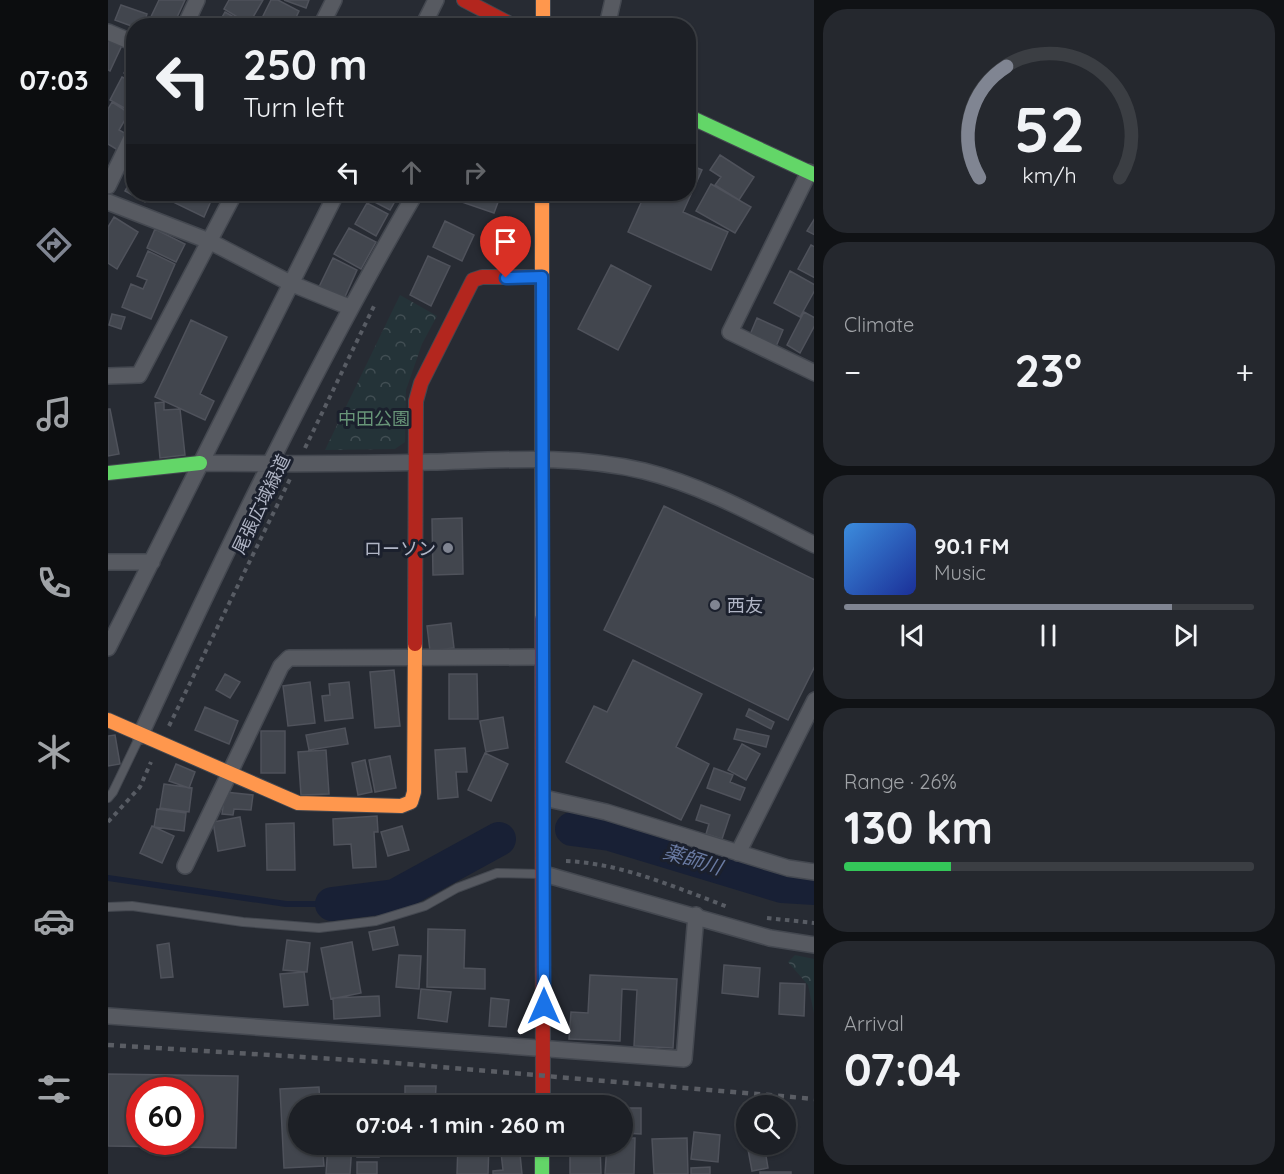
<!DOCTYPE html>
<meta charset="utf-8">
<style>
body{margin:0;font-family:Quicksand,"Noto Sans JP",sans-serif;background:#25282e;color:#f1f3f6;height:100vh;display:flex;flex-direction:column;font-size:22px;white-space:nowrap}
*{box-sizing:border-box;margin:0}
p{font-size:20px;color:#a0a3a7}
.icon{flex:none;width:33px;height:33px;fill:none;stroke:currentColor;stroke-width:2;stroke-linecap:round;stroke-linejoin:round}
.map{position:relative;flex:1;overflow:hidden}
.details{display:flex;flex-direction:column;gap:9px;padding:9px;background:#101215;width:470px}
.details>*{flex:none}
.banner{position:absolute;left:18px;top:18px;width:570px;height:183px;border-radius:24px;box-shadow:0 2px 4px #0004,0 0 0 2px #3b3e43;background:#1d2026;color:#f1f3f6;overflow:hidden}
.controls{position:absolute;left:628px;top:1095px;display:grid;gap:12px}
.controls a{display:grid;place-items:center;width:60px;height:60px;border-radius:50%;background:#1d2026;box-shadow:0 2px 4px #0004,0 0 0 2px #3b3e43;font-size:30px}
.speed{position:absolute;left:18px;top:1077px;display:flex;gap:12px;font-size:30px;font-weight:700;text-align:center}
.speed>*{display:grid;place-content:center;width:78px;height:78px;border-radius:50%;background:#1d2026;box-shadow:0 2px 4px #0004,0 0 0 2px #3b3e43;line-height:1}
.speed .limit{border:9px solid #d22;background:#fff;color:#111}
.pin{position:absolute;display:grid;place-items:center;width:51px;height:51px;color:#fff;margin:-62px -26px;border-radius:50% 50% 50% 0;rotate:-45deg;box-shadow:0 0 6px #0007}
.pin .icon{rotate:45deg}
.me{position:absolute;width:66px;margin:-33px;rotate:0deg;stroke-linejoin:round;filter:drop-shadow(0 0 4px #0008)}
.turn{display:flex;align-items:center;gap:21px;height:126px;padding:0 18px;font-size:27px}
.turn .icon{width:78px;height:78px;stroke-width:2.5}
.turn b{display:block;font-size:42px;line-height:51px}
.lanes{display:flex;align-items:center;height:57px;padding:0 18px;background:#0003;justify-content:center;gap:30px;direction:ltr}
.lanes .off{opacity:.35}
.big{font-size:45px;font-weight:700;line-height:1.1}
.details .widget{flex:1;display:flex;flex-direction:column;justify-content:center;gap:9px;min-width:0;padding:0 21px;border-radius:24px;background:#25282e}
.details .dial{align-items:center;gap:0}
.dial svg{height:156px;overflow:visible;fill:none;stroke:#3b3e43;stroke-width:7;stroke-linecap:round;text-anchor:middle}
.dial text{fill:#f1f3f6;stroke:none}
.song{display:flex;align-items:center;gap:18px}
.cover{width:72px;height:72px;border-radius:9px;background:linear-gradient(135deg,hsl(210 70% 55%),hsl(230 70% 35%))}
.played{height:6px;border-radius:3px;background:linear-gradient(90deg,#808592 80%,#3b3e43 80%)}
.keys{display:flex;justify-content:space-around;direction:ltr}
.heat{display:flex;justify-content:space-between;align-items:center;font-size:33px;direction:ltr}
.charge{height:9px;border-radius:4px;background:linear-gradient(90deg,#34c759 26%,#3b3e43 0)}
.trip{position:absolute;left:180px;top:1095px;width:345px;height:60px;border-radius:30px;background:#1d2026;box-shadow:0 2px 4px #0004,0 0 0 2px #3b3e43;font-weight:700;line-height:60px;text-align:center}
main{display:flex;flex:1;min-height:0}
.dock{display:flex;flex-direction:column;width:108px;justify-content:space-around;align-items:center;background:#0c0d0f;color:#a0a3a7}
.dock .icon{width:42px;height:42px}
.dock .current{color:#808592}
.dock b{font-size:27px;color:#f1f3f6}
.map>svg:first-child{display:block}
.park{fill:url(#park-crowns)}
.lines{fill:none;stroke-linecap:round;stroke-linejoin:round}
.stream{stroke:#182035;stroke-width:6}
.river{stroke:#182035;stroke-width:34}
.building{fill:#42464e;stroke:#4f525b;stroke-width:1.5;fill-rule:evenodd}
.lane-casing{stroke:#444850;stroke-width:10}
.street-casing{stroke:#444850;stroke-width:18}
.fast-casing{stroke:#444850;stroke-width:16}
.slow-casing{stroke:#444850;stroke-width:16}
.jam-casing{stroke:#444850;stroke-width:16}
.path{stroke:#585c64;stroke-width:4;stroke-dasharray:4.5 4.5;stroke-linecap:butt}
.lane{stroke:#575a61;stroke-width:8}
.street{stroke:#575a61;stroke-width:15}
.fast{stroke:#63d668;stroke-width:14}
.slow{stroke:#ff974d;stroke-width:14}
.jam{stroke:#b3261e;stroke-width:14}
.rail{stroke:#5a5d64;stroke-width:4.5;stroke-dasharray:6 6;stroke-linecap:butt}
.route-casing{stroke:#114b97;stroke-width:15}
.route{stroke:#1a73e8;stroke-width:10}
.poi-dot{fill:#808592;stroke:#1b202d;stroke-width:2}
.labels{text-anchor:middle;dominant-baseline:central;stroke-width:6;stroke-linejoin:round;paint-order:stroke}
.park-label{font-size:18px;fill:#689578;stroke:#1b202d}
.street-label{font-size:18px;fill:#b0b5c5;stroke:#1b202d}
.poi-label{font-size:18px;fill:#b0b5c5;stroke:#1b202d;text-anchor:end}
.water-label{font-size:20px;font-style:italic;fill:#6a7ba3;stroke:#1b202d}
</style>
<main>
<nav class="dock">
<b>07:03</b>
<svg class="icon current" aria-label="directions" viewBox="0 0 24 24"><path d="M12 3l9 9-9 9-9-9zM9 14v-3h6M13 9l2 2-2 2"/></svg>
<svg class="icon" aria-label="music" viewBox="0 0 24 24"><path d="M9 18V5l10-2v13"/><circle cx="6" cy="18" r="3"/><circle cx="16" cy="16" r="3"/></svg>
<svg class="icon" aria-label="phone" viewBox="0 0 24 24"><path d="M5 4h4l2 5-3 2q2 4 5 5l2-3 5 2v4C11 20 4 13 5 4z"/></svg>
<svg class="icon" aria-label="climate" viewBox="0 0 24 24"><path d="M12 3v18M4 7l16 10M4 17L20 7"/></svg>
<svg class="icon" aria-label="car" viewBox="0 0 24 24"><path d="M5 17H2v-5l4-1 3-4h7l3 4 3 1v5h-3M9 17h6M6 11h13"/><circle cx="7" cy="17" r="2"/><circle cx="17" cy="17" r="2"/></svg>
<svg class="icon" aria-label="filters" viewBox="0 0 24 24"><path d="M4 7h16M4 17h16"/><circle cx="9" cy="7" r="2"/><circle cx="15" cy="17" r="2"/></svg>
</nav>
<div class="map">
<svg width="707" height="1174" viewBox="0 0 707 1174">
<defs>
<pattern id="park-crowns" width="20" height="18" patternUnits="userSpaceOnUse" patternTransform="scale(1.5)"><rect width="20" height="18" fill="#243338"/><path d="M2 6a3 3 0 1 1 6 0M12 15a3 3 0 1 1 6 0" fill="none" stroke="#414e53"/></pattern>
</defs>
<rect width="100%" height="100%" fill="#272b33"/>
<path class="park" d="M292 295 329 316 314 344 298 390 297 442 287 449 217 450Z
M687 955 706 959V1013L700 985 680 962Z"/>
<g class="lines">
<path class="stream" d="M0 878 178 904H224"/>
<path class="river" d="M464 829 502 834 674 886 707 888
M224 904 287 896 391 839"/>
</g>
<path class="building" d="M51 0H77L65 26 39 25Z
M121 0H155L141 24 116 9Z
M163 0H170L191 11 184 26H167L154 18Z
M176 0H201L198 8Z
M13 5 39 14 35 26 26 27 7 20Z
M117 12 140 25V26H109Z
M0 35 15 43 2 71 0 70Z
M26 56V79L16 73Z
M14 77 26 83V100L20 110 2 100Z
M4 102 21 113 11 130 22 136 13 152 0 144V109Z
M612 155 646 177 631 200 607 185 613 177 602 170Z
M580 164 594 170 575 212 620 232 603 270 520 232 537 194H580Z
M26 175V194H42L37 202 17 191Z
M603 184 643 207 627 233 588 211Z
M69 194H106L96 217 65 202Z
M256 194H291L282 210 255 196Z
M353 194H393L386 213 351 201Z
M259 203 280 214 268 236 247 224Z
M6 217 30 232 9 269 0 263V227Z
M707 218V235L699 231Z
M337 221 366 235 354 261 325 247Z
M241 228 268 242 253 269 226 254Z
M47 229 77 244 68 262 39 248Z
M703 245 707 247V278L690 269Z
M40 251 67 264 43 319 14 307 23 284 35 289 39 280 29 276Z
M320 256 342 266 323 306 302 295Z
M225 258 249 270 236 299 211 287Z
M503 265 543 286 510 350 470 329Z
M682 271 707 285V290L692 317 666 303Z
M696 312 707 318V325L692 353 679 345Z
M4 314 17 317 13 329 1 325Z
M649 318 675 330 667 349 641 337Z
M83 320 119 337 92 394 106 401 97 420 47 397Z
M56 402V410L72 409 77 455 52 458 47 403Z
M0 409H2L11 454 0 456Z
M556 506 707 580V666L680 720 496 630Z
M354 518 355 574 325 575 324 519Z
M343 623 346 648 322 651 319 626Z
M525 660 594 694 568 747 601 764 573 820 458 762 486 706 499 712Z
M286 670 292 726 267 728 262 672Z
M117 674 132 682 122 698 108 690Z
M341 674H369L370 719H341Z
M202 682 207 723 180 726 175 686Z
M241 682 245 718 217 721 214 696 222 695 221 684Z
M97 707 130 721 121 744 87 730Z
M641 709 666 722 663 729 638 716Z
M395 717 400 748 378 752 372 721Z
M237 728 240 744 201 750 198 735Z
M629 729 661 736 658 747 626 739Z
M153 731H177V773H153Z
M7 735 12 764 0 766V736Z
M634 744 652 754 638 780 620 770Z
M357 748 359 772H348L350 797 330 799 327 750Z
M218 750 221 794 193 795 190 752Z
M377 753 400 764 383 801 360 790Z
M282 756 288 788 267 792 261 760Z
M257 760 264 792 250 795 244 763Z
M68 764 87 772 81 788 61 781Z
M606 768 625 775 622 782 637 788 632 800 599 788Z
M56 784 84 788 81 812 52 808Z
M117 792 145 795 143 810 126 809 125 815 114 814Z
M593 805 622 815 614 839 598 834 601 824 588 820Z
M49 809 78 813 76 831 46 827Z
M269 816 270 832H266L268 867 245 868 243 844 226 845 225 819Z
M132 817 137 846 110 851 105 822Z
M186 823 187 870H159L158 824Z
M44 826 66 836 54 863 32 853Z
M294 826 301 850 280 856 273 832Z
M286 927 290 945 265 950 261 932Z
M320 929 357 930 356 968 377 969V989L319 987Z
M179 940 202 943 199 972 175 970Z
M244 942 253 993 223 999 213 948Z
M61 943 65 977 53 978 49 945Z
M291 955 313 956 311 989 288 987Z
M616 965 652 968 650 997 614 993Z
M196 972 200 1005 176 1007 172 974Z
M482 975 569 979 565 1048 526 1046 529 990 514 989 512 1041 461 1039 463 1012 480 1013Z
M672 983 697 984 696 1016 671 1014Z
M313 989 343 992 339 1022 310 1018Z
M271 996 272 1016 226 1019 225 998Z
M383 998 401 1000 398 1027 381 1026Z
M0 1074 130 1076 128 1148 0 1146ZM32 1090H82V1142H32Z
M297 1086H328L327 1106H297Z
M211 1087 212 1106H190V1144H214L216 1166 176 1168 172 1089Z
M406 1094 407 1106H358V1098Z
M250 1100H277L276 1106H250Z
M514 1108H533V1134L514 1133Z
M586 1132 612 1135 610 1162 583 1159Z
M514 1138H527L526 1174H497L499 1144H514Z
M579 1138 580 1174H546L544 1139Z
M220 1144H244L242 1174H218Z
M249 1144H271V1157H249Z
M302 1144H319V1153L302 1152Z
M350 1144H381L380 1174H349Z
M392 1144H411L414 1174H385V1171L395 1170Z
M474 1144H492L493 1174H462V1150H474Z
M639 1144H656L660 1168 644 1171Z
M249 1162H269V1174H249Z
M602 1167V1174H583V1168Z
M652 1172H683V1174H652Z"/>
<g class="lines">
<g class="lane-casing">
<path id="lane" d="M0 798 5 792 31 738
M0 907 24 906 135 922 211 928 268 921 317 906 349 888 389 873 432 874"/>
</g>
<g class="street-casing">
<path id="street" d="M77 26 89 0
M213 26 226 0
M315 26 328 0
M499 26 505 0
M0 32 26 43
M701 172 622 332 707 373
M0 186 26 132
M0 202 101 241 182 283 241 307
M0 376 31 375 126 194
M92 463C169 464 246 464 323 462 394 460 466 454 536 471 596 486 651 517 707 545
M0 562H44
M0 648 228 194
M32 736C117 552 205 369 307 194
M436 798 498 812 680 868 707 872
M630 853 707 700
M77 866 173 666 181 658 433 657
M436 874 662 938 707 945
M0 1016 576 1059 588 915"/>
</g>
<g class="fast-casing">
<path id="fast" d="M580 116 707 175
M0 473 92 463
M434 1144V1174"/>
</g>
<g class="slow-casing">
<path id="slow" d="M435 0V26
M434 194V619
M0 720 190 803 293 806 303 802 306 792 307 644"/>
</g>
<g class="jam-casing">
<path id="jam" d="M356 0 406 26
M434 619 435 1106
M307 644 308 401 313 383 365 280 374 277H434"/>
</g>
<path class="path" d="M197 448 267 304
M61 726 182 479
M0 822 32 787 43 762
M458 861C513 863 569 888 620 907
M659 918 707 923"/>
<use href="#lane" class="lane"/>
<use href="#street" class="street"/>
<use href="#fast" class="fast"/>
<use href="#slow" class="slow"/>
<use href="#jam" class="jam"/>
<path class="rail" d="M0 1045 275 1062 707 1099"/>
</g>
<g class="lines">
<g class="route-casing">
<path id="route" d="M398 278 434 277 436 1006"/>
</g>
<use href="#route" class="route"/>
</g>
<g class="poi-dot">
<circle cx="340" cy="548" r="6"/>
<circle cx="607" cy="605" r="6"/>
</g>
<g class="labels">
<g class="park-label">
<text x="266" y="418">中田公園</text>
</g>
<g class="street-label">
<text transform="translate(153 504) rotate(-64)">尾張広域緑道</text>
</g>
<g class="poi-label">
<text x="328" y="548">ローソン</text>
<text x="619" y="605" text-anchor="start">西友</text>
</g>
<g class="water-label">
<text transform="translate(585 859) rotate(17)">薬師川</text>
</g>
</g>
</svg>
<div class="controls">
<a><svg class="icon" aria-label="search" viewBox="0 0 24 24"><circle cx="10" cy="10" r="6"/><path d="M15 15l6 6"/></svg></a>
</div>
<div class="speed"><div class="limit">60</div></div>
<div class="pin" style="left:398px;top:278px;background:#d93025"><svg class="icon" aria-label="arrive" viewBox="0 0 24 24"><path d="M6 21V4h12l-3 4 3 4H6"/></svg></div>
<svg class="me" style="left:436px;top:1006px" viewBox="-20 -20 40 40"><path d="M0-17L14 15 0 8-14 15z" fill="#1a73e8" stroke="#fff" stroke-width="4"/></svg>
<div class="trip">07:04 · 1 min · 260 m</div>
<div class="banner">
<div class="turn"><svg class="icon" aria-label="left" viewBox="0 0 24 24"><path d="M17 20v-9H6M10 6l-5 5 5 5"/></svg><div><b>250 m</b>Turn left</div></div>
<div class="lanes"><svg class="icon" aria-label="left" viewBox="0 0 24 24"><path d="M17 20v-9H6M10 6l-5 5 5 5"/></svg><svg class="icon off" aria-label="ahead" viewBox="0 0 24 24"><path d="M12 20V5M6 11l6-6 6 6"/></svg><svg class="icon off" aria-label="right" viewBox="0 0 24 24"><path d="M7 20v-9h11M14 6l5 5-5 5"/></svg></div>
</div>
</div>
<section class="details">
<div class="widget dial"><svg viewBox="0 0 100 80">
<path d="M14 69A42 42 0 1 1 86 69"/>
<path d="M14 69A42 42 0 0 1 28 12" stroke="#808592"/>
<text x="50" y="56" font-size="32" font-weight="700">52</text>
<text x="50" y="72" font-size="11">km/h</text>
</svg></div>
<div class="widget"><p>Climate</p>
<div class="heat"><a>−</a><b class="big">23°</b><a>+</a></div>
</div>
<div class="widget">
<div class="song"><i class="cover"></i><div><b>90.1 FM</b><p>Music</p></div></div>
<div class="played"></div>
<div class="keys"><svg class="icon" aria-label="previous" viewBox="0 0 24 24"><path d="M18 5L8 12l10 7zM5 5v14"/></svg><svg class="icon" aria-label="pause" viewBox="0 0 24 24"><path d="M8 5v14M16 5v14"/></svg><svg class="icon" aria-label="next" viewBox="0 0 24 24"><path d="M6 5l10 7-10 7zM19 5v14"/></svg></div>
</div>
<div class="widget"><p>Range · 26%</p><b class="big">130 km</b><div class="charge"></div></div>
<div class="widget"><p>Arrival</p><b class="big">07:04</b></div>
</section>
</main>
